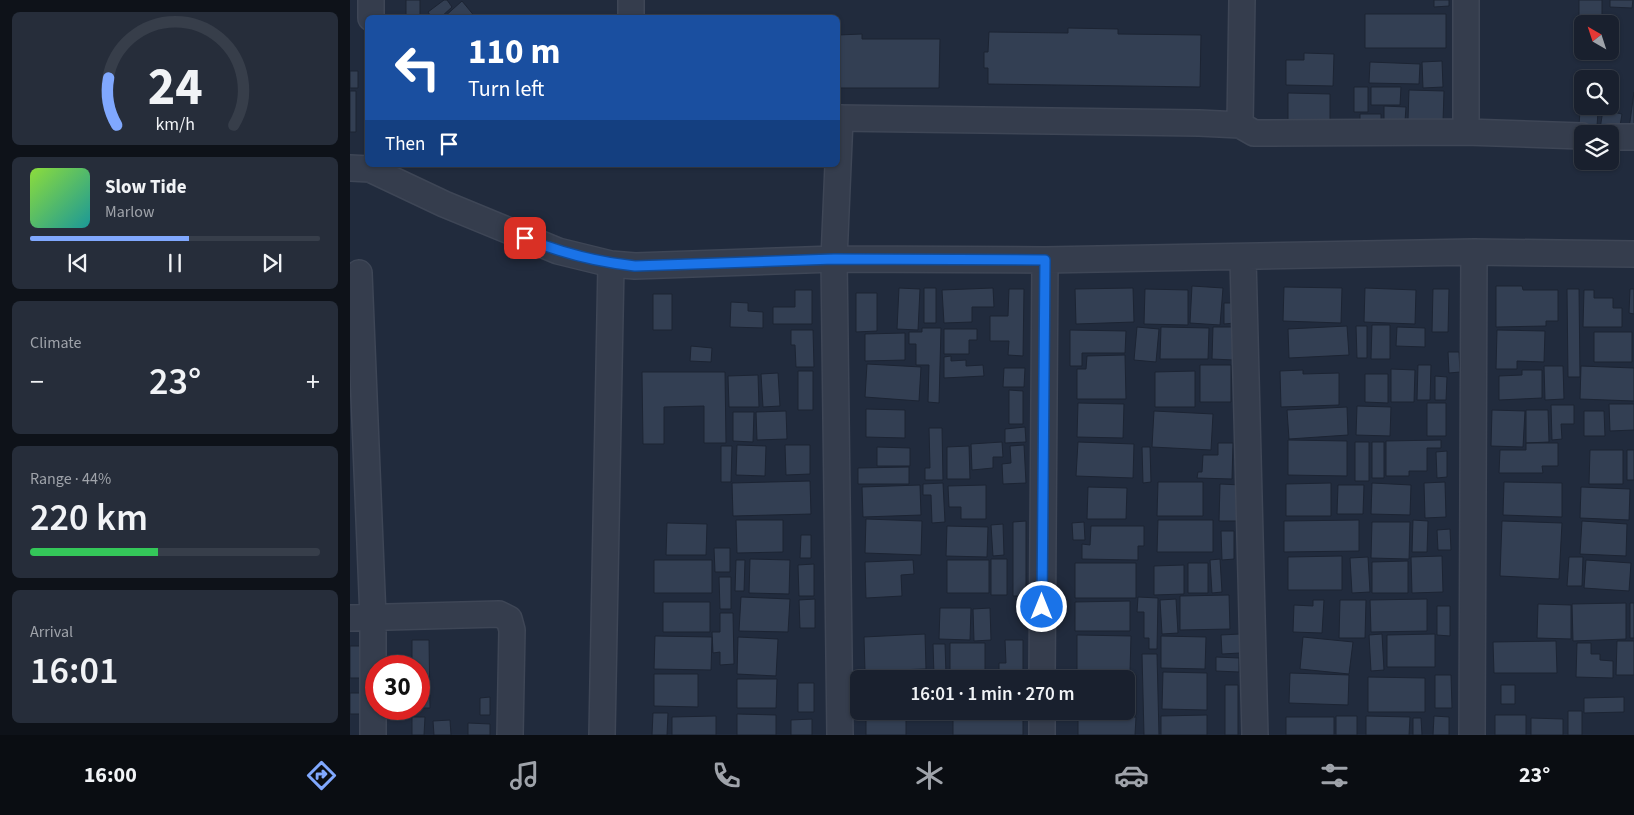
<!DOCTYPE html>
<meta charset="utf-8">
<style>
body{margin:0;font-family:"Source Sans 3",sans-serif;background:#262d3a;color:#f1f3f6;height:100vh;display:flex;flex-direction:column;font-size:19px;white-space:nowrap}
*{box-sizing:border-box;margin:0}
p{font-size:16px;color:#9fa3aa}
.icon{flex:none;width:28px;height:28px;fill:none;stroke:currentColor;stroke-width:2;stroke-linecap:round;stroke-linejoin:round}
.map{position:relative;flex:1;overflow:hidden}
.drawer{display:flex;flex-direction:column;gap:12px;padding:12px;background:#0e1219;width:350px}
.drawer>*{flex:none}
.hud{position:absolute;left:15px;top:15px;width:475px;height:152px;border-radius:8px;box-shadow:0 1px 4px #0004,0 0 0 1px #373e4a;background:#1a4fa0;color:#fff;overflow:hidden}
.needle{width:32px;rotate:321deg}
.tools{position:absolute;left:1224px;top:15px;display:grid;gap:10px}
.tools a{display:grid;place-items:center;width:45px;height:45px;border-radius:8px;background:#19202e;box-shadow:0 1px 4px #0004,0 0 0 1px #373e4a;font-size:25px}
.speed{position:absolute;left:15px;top:655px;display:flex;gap:10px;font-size:25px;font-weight:700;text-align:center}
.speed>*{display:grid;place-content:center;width:65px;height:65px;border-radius:50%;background:#19202e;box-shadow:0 1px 4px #0004,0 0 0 1px #373e4a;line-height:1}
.speed .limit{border:8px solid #d22;background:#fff;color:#111}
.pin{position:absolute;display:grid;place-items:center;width:42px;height:42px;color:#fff;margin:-21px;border-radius:10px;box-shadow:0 2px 8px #0006}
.me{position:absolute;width:55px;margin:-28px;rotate:0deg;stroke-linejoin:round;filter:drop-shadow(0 0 4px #0008)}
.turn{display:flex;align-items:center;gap:18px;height:105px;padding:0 20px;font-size:22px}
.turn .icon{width:65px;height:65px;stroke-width:2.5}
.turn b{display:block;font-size:35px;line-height:42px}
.then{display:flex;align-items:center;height:48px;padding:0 20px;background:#0003;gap:10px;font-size:19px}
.big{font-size:38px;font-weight:600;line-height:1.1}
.drawer .tile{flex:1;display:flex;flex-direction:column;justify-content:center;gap:8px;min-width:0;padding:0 18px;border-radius:8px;background:#262d3a}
.drawer .dial{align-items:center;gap:0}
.dial svg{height:130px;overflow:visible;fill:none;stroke:#373e4a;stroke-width:7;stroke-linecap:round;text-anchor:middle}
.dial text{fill:#f1f3f6;stroke:none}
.song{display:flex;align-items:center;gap:15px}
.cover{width:60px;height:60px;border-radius:8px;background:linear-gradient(135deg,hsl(90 70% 55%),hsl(180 70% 35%))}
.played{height:5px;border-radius:2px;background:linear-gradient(90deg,#80a8fe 55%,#373e4a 55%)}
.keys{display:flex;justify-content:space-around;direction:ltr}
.heat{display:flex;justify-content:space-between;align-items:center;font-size:28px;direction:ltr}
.charge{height:8px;border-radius:4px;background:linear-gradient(90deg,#34c759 44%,#373e4a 0)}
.trip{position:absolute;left:500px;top:670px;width:285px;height:50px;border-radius:8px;background:#19202e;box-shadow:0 1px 4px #0004,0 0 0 1px #373e4a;font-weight:600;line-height:50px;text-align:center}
.tabs{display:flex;height:80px;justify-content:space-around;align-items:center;background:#0a0d12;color:#9fa3aa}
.tabs .icon{width:35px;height:35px}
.tabs .current{color:#80a8fe}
.tabs b{font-size:22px;color:#f1f3f6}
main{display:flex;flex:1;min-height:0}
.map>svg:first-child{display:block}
.building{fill:#333f53;stroke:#1c2433}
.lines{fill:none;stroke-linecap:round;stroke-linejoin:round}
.street-casing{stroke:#3e4656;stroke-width:28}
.street{stroke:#353d4d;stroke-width:25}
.route-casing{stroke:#114b97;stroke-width:12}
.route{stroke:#1a73e8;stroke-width:9}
</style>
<main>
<section class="drawer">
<div class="tile dial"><svg viewBox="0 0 100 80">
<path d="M14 69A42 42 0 1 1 86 69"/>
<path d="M14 69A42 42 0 0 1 9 40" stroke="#80a8fe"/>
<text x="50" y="56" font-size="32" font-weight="700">24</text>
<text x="50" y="72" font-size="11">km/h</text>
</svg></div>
<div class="tile">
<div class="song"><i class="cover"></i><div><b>Slow Tide</b><p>Marlow</p></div></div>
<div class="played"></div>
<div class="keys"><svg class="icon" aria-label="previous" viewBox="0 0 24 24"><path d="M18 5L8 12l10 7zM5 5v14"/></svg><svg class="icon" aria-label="pause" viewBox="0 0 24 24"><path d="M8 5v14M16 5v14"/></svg><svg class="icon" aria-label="next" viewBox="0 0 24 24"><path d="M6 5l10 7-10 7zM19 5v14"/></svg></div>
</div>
<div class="tile"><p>Climate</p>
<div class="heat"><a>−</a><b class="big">23°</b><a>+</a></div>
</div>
<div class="tile"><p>Range · 44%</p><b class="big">220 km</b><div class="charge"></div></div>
<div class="tile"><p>Arrival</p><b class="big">16:01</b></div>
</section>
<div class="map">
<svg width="1284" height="735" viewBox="0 0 1284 735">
<rect width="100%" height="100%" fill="#212b3d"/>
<path class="building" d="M56 0H70V18H56Z
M94 0H97L102 7 90 18H82L78 12Z
M1084 0H1099V6L1084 7Z
M1229 0H1252V17L1229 16Z
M1260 0H1283L1282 8 1260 7Z
M112 1 126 18H93Z
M1015 14H1096V48H1015Z
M718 28 768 29V34L851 35 850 87 638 84V68H634V52H638L639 32 718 33Z
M512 34V39H590L589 88H488V35Z
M954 53 984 54 983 86 936 85V60H954Z
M1092 61 1093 87 1073 88 1072 62Z
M1020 62 1070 64 1069 84 1019 83Z
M0 71H8V88H0Z
M1004 87H1018V112H1004Z
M1021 87H1051L1050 105H1021Z
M1059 90 1094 91 1093 122 1058 120Z
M0 91H6V132H0Z
M1284 92V130L1279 129Z
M938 93 980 94V127L938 126Z
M1034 106 1056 107 1055 121H1034Z
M1253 110 1272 114 1269 132 1250 129Z
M1230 111 1248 112 1247 126 1229 125Z
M1010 114H1031V128H1010Z
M842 286 873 288 870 325 840 323Z
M1146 286H1172L1173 290H1208V321H1196V326L1146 327Z
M934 287 992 288 991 323 933 321Z
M549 288 570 289 568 330 547 329Z
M574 288H586V323H574Z
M643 288 644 307H622V322L594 323 592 290Z
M783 288 784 322 726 324 725 289Z
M1015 288 1066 290 1065 324 1014 322Z
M659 289H674L673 356 658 355 659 341H640V316H658Z
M795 289 838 290V325L794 324Z
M1083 289H1099L1098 332H1082Z
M1217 289H1229L1230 377H1218Z
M1280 289H1284V314L1279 313Z
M445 290H462V324H423V307H445Z
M1234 290H1244V298H1263V308H1272V327H1233Z
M506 293H527V331L506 332Z
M303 294H322V330H303Z
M381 302 398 303V311L413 312V328L380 327Z
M874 303H884L885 323 874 324Z
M1022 325H1040V359H1021Z
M997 326 999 355 939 358 938 329Z
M1006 326H1017V358H1007Z
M787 327 809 329 806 362 784 360Z
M811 327 859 328 858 359H810Z
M863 327H885L884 360 862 359Z
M1047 327 1075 328V347L1046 346Z
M572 328H591L589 403 578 402 579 365H566V344H559V332H572Z
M594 329H627V340H619V354H594Z
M441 330H463L464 367H446L445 345H441Z
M720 330 776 331 775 353H732V366H720Z
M1147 330 1195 331 1194 362 1167 361V369H1146Z
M1244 332H1282V362H1244Z
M555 333V360L515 361V334Z
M341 346 362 348 361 362 340 361Z
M1098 352H1109L1110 372 1099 373Z
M775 355 776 399H727V369H736L737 356Z
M601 356V361L616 360V366L633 365 634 376 594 378V357Z
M517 364 571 367 569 401 515 397Z
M850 365H881V402H850Z
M1068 365H1081L1080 400H1067Z
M1194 366H1213L1214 399 1195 400Z
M1231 366 1284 368V401L1230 399Z
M654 368H675L674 387H653Z
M1041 369 1065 370 1064 402H1041Z
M953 370V374L989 373V405L931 407 930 371Z
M1172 370H1192V398L1149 400V376L1172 375Z
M448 371H463V410H448Z
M845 371V407H805V372Z
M292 372H375L376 443H354V406L314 407V444H293Z
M428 373 430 406 413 407 411 374Z
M1015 374H1038V403L1015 402Z
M408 375 409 407H379L378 376Z
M1085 376 1097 377 1096 400H1085Z
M659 390 673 391V424H659Z
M728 403 774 404 773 438 727 437Z
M1077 403H1096V436H1077Z
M1259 404H1284V430L1260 431Z
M1201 405H1224V424H1211L1212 439 1202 440Z
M1007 406 1041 407 1040 436 1006 435Z
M997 407 998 435 939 439 937 410Z
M516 409 555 410V438L516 437Z
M1142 410 1175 411 1173 447 1141 446Z
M1176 410H1198L1199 442 1176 443Z
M436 411 437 439 407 440 406 412Z
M804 411 863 414 861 450 802 447Z
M1234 411H1254L1255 436H1234Z
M383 412H404L403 442 383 441Z
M675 427 676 442 655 443V429Z
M579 428H592L593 480H575V468H580Z
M938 440 997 441V476L938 475Z
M1091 440V448H1077V471H1059V476H1036V441Z
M652 442 653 457H643V468L622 470 621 444Z
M728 442 784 444 783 478 726 476Z
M1005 442H1019V481H1005Z
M1022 442H1034V478H1022Z
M868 443H883L882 479 847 478 848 472H852L853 455H868Z
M1176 443H1208V466H1192L1193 473H1149L1150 450H1176Z
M387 445 416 446 415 476 386 475Z
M435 445H460V474L436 475Z
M674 445 676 483 653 484 652 464 661 463 660 446Z
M371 446H382L381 482H371Z
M619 446 620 479H597V447Z
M527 447 560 448V466H527Z
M792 447H800L801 482 793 483Z
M1240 450H1273V484H1239Z
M1277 450H1284V480H1277Z
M1097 451V477L1087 478 1086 452Z
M559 467V484H508V468Z
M460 481 461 514 383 516 382 483Z
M808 482H853V516H807Z
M1095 482 1096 517 1075 518 1074 483Z
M1154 482 1212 483V517L1153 515Z
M593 483 595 522 582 523 581 495H573V484Z
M981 483V516H936V484Z
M1022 483 1061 485 1060 515 1021 514Z
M870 484 891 485 889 521H869Z
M570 485 571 515 513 517 512 487Z
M636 485V519H611V507H599L598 486Z
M988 485H1014L1013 514H987Z
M738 487 777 488 776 519H737Z
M1231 487 1280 489 1279 520 1230 518Z
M516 519 572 521 571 555 515 553Z
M386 520H433V552L387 553Z
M808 520H863V552H807Z
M1009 520V551L934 552V521Z
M1063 520 1078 521 1077 552H1062Z
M676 521V596H663V522Z
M1152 521 1212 523 1209 579 1150 576Z
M1232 521 1277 524 1276 556 1230 554Z
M734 522 735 540H723L722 523Z
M1022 522H1060L1059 559 1021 558Z
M317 523 357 524 356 555H316Z
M653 524 654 555 643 556 641 525Z
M597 526 638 527 637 557 596 556Z
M741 526H794V546H788V560L732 559V544L740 545Z
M1100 529 1101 550H1088L1087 530Z
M871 531H884V559L872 560Z
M451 535H461V558H450Z
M364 548H380V572H365Z
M992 556V590H938V557Z
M1092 556 1093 592 1062 593 1061 557Z
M1018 557 1020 592 1002 593 1000 558Z
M1219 557H1233L1232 586H1217Z
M400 559 440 560 439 594 399 593Z
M641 559H657V595H641Z
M870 559 872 592 862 593 860 560Z
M304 560H362V593H304Z
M386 560H395L394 591H385Z
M563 560 564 574 551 575 552 596 516 598 515 562Z
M597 560H639V593H597Z
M1236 560 1281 563 1279 591 1234 588Z
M1058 561V593H1022V562Z
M725 563H786V598H725Z
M838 563H858V593H838Z
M464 564V596H449L448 565Z
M834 565V594L804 595V566Z
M369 577H381V609H370Z
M879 595 880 629 830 630V596Z
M391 597 440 599 438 632 389 631Z
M788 597 808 598 807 649H799V638H794V612H787Z
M465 599V628H450L449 600Z
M826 599 828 633 812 634 810 600Z
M1077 599V631L1021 632 1020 600Z
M963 600H974L972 633 943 632 944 605 963 606Z
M990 600H1016L1015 638H989Z
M780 601V631H725V602Z
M313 602H360V632H313Z
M1276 603V639L1223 641 1222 604Z
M1280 603H1284V638H1280Z
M1188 604 1221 605V639L1187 638Z
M1087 606H1100V636L1087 635Z
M590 608H621L620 640 589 639Z
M640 608 641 640 624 641 623 609Z
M370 613H383L384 664 370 665V652L363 653 362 632H370Z
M575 634 576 669 515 671 514 637Z
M890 634V653L872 654 871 635Z
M1032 634 1034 670 1021 671 1019 635Z
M1085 634V667H1037V635Z
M727 635 781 636 780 672 727 671Z
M305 636 362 637 361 670 304 669Z
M811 636 856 637 855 669 811 668Z
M388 637 428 639 426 676 387 674Z
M953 637 1003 642 999 674 950 669Z
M62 640H79L80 708H69V666H62Z
M655 640H673V675H649V663H656Z
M1206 641 1207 673H1144L1143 642Z
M1267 641H1284V675H1266Z
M600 643H635V671L600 672Z
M1227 643H1241V654H1250V660L1263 661V678L1226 677Z
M583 644H595L596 674 584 675Z
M0 646H11L10 678H0Z
M792 654H807L809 735H794Z
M866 657 889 658V672L866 671Z
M813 672 857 673V710L812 709Z
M571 673V679H512V675Z
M940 673 999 675 998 705 939 703Z
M304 674H348V707L304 706Z
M611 674 624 675V679H610Z
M725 675H786V715L725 714V711H776V679H725Z
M1085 675H1101L1102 708H1085Z
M1018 677 1075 678V712H1018Z
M387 679H427L426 708H387Z
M448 683H464V712H448Z
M875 685H888V735H875Z
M1151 685H1165V704H1151Z
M0 693H11L10 714H0Z
M140 697V715H130V698Z
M1274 697V712L1234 713V698Z
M1218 711H1232V735H1218Z
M303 713H318L317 735H302Z
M387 714 426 715V735H387Z
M857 715V735H811V716Z
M1145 715H1176V735H1145Z
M366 716V735H322V717Z
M673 716V735H603V717Z
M728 716 786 717 785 735H728Z
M986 716H1007V735H986Z
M1016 716 1060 717 1059 735H1016Z
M1084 716 1099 717V735H1083Z
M62 717H75L74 735H62Z
M516 717H556V735H516Z
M936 717H984V735H936Z
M1063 718H1071L1072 735H1063Z
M1181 718 1213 719V735H1181Z
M462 719V735H441V720Z
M100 720 101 735H84L83 721Z
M118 723 140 724V735H118Z"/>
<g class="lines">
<g class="street-casing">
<path id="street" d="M281 0V18
M1116 0V132
M21 18V0
M488 118 849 123 890 125 904 133 1116 132 1232 136
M890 125 892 0
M1260 137H1284
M0 168 20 169 94 204 208 251 261 264
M893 258 905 735
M9 273 23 618V735
M0 618 149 614 159 619 162 630 160 735
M692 679 695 260
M252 735 261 264 285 266 484 259 695 260 1124 252 1284 254
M490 735 484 259 490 118
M692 735V711
M1122 735 1124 252"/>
</g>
<use href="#street" class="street"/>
</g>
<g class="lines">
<g class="route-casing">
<path id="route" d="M175 238C211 253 247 262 285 266L484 259 695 260 692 607"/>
</g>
<use href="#route" class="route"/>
</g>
</svg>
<div class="tools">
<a><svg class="needle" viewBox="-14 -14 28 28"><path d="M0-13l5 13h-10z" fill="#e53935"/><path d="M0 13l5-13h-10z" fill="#9fa3aa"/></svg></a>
<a><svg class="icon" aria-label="search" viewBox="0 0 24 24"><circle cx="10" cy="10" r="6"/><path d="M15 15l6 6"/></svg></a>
<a><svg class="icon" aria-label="layers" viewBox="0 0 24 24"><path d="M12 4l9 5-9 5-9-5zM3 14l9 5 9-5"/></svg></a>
</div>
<div class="speed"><div class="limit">30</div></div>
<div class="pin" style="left:175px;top:238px;background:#d93025"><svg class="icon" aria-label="arrive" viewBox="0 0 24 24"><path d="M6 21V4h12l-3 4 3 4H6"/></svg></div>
<svg class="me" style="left:692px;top:607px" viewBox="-20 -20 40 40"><circle r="17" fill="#1a73e8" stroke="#fff" stroke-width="3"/><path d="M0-11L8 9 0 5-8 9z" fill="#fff"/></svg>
<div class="trip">16:01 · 1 min · 270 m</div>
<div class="hud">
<div class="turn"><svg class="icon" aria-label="left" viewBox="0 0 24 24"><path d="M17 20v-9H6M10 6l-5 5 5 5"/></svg><div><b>110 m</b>Turn left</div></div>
<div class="then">Then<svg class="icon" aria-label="arrive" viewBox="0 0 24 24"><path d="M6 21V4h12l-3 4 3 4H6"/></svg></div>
</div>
</div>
</main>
<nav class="tabs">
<b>16:00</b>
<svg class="icon current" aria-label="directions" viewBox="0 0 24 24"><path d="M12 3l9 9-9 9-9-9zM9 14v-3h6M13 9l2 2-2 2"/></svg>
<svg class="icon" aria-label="music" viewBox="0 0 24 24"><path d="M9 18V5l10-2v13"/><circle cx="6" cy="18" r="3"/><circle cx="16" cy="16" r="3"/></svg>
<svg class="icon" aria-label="phone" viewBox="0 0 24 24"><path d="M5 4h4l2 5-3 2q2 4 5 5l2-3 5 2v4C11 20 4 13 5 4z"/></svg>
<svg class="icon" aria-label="climate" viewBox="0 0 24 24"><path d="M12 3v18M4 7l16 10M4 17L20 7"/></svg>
<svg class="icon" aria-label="car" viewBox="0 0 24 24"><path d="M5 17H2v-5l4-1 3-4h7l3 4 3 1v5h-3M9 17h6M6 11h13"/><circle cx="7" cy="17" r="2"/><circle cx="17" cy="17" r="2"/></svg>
<svg class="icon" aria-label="filters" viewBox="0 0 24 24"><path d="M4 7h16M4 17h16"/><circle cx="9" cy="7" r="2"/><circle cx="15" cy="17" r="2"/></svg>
<b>23°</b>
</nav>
